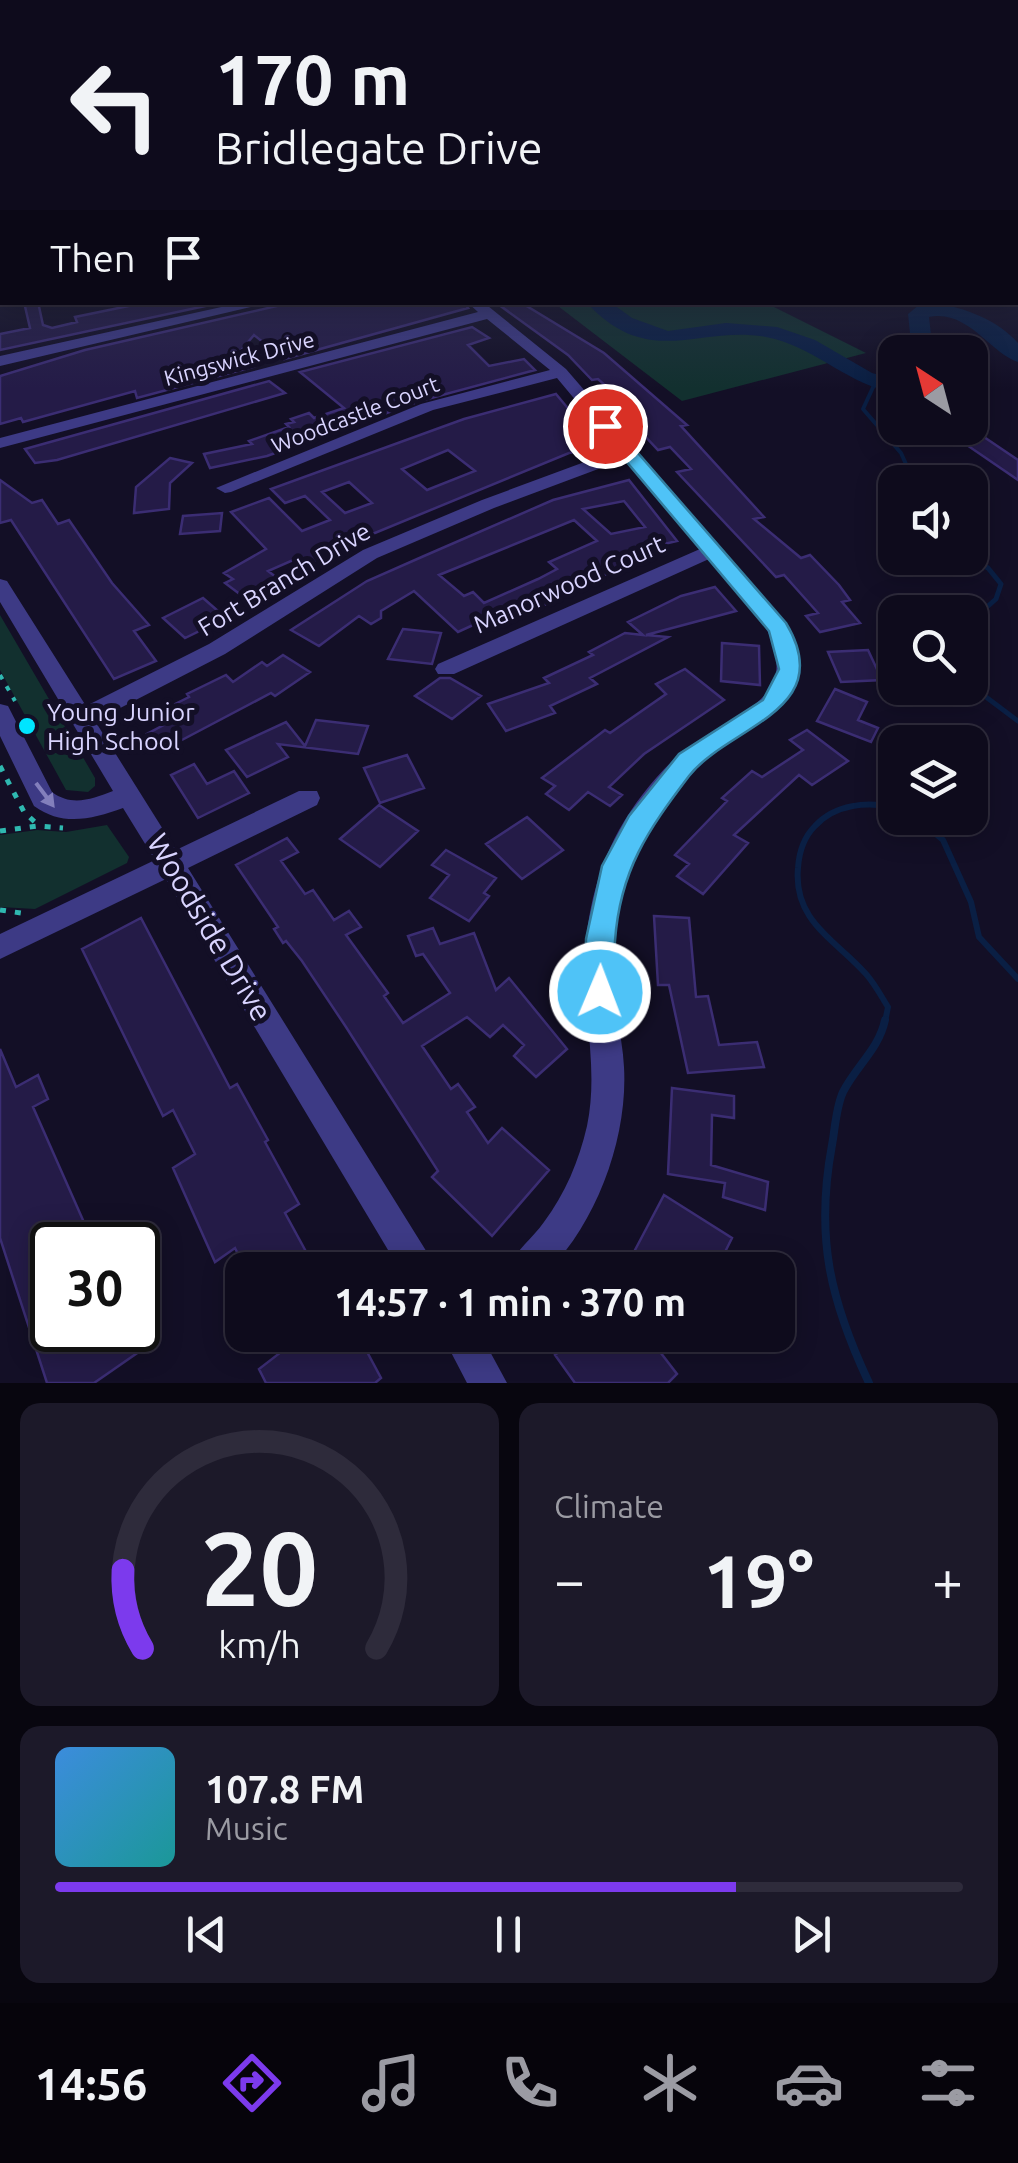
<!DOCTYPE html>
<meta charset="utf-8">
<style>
body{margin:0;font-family:Ubuntu,sans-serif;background:#1c1929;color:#f1f3f6;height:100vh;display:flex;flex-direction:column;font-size:38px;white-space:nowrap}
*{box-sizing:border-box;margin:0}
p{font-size:32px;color:#9b9ba3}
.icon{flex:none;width:55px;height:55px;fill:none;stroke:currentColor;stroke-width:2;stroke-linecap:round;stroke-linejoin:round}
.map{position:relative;height:1383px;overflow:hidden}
.side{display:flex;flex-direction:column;gap:20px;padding:20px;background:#08060f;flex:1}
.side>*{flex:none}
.hud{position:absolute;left:0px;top:0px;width:1020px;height:305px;box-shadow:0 5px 25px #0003,0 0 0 2px #2e2b3b;background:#0e0b1c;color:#f1f3f6;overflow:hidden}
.needle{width:65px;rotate:324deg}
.tools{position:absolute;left:878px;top:335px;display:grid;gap:20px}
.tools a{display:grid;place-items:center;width:110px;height:110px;border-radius:20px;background:#0e0b1c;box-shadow:0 5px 25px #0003,0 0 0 2px #2e2b3b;font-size:50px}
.speed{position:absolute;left:30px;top:1222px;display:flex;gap:20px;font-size:50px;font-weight:700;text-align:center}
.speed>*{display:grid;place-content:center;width:130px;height:130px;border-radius:50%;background:#0e0b1c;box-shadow:0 5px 25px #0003,0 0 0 2px #2e2b3b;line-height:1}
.speed .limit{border:5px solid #111;border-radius:15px;background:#fff;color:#111}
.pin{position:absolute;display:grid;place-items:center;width:85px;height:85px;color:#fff;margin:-42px;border:5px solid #fff;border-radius:50%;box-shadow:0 2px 10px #0007}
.me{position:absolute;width:110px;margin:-55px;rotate:1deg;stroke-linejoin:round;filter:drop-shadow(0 0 8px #0008)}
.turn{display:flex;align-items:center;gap:35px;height:210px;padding:0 50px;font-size:45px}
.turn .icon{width:130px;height:130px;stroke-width:2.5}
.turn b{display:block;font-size:70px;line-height:85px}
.then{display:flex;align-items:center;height:95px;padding:0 50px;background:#0003;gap:20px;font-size:38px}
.big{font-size:75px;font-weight:600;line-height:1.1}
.side .card{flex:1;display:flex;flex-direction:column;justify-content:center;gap:15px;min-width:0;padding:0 35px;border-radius:20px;background:#1c1929}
.side .dial{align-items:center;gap:0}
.dial svg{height:260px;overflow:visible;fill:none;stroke:#2e2b3b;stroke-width:7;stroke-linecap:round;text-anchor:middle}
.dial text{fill:#f1f3f6;stroke:none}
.song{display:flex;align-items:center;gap:30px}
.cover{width:120px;height:120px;border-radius:15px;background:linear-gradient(135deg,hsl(210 70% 55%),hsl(180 70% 35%))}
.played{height:10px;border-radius:5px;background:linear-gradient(90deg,#7c3aed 75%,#2e2b3b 75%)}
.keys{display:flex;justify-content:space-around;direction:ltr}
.heat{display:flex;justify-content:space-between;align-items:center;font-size:55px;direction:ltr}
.side .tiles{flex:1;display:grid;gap:20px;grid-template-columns:1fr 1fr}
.card:last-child{grid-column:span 2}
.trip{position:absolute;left:225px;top:1252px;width:570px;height:100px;border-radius:20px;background:#0e0b1c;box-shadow:0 5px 25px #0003,0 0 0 2px #2e2b3b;font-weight:600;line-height:100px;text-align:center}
.tab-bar{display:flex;height:160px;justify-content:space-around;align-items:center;background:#06040b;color:#9b9ba3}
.tab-bar .icon{width:70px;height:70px}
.tab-bar .active{color:#7c3aed}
.tab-bar b{font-size:45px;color:#f1f3f6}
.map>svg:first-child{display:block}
.green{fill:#12302f}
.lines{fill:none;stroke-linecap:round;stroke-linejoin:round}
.stream-far3{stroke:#0a1f44;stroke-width:4}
.stream-far2{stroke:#0a1f44;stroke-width:5}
.stream-far1{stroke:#0a1f44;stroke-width:6}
.stream{stroke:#0a1f44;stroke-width:8}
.river{fill:#0a1f44;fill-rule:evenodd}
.building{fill:#241b47;stroke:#3b2d73;stroke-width:2.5;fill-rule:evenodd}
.path-far1{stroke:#2fb8b0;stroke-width:4;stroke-dasharray:5 8;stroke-linecap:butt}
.path{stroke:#2fb8b0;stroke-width:5;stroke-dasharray:6 9;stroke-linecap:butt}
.minor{fill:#3d3a85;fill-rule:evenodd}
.oneway{fill:#837fbc}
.route{fill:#4fc3f7;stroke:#337fa1;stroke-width:2.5}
.poi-dot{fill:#00e5ff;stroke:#130f26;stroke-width:4}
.labels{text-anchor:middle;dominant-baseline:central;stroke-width:10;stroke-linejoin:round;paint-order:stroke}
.far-street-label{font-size:22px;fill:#d9d4ff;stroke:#130f26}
.street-label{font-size:25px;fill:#d9d4ff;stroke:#130f26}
.poi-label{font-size:25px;fill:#d9d4ff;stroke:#130f26;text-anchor:start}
.near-street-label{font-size:30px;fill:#d9d4ff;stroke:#130f26}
</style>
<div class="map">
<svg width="1018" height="1383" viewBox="0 0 1018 1383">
<rect width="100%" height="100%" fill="#130f26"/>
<path class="green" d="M554 303H766L866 353 682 401Z
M0 615 95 778V786L88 792 66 790 0 670Z
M107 825 129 857 127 863 35 909 0 907V835L37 830 66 832Z"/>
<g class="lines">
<path class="stream-far3" d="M875 383 863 409 901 453 914 482"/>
<path class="stream-far2" d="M969 558 988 568 1001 584 996 599 970 622
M970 685 1018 721"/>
<path class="stream-far1" d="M917 818 943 840 971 902 979 937 1018 979
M885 1022 888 1007C881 996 875 984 866 974 836 940 793 921 798 868 799 853 804 837 815 826 835 804 868 801 895 808"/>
<path class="stream" d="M869 1383C830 1300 815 1237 832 1145 835 1129 836 1107 843 1092 856 1066 879 1049 885 1020"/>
<path class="river" d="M586 302H610L632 318 668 331 726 323 777 327 815 340 872 373 895 379V393C848 384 819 351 775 339 703 320 652 374 586 302Z
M936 303C965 308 998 320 1018 343V362C991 354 968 309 929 317L933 352H912L908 314 919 305Z"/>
</g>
<path class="building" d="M24 302H38L43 325 52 328 77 322 75 317 148 302H224L0 350V334L30 328Z
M294 302H463L468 308 284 359 254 335 238 354 253 367 137 398 135 391 23 422 21 418 0 424V376L85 350Z
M495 302H520L604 353 687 425 681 426 764 517 754 519 801 558 810 555 839 585 850 600 842 602 860 623 820 632 806 616 818 613 793 585 784 575 776 577 677 472 691 469 670 447 658 450 628 418 639 415 598 379 592 380 568 355Z
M472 327 489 338 468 345 489 366 524 359 535 370 420 401 267 456 210 468 204 454 252 444 249 441 289 427 286 424 294 422 291 419 309 413 314 418 344 408 300 372Z
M269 381 285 393 57 460 35 463 25 449Z
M556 394 601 448 569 453 370 535 365 531 315 551 323 558 308 564 300 557 268 571 280 580 245 598 225 583 233 579 224 573 266 549 231 512 269 498 302 531 330 520 305 496 285 503 271 489 464 419ZM448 450 475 471 427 490 402 469ZM349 482 372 503 345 513 322 492Z
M981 435 1018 460V480L961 441Z
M170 458 192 463 170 483 169 509 134 513 136 487Z
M0 480 32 503 42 500 58 524 69 520 112 583 149 625 134 631 156 661 114 679 11 520 0 523Z
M629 480 677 541 626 553 635 560 518 618 508 609 458 632 414 591 381 611V618L371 624 359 616 319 646 291 630 367 581 424 556 553 500ZM624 501 645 527 611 534 583 509ZM574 520 597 541 549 562 557 569 538 579 484 603 473 592 464 596 439 575Z
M222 513 220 531 180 534 183 516Z
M715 587 736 611 646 635 668 637 590 678 597 684 550 706 555 713 506 731 488 704 549 683 544 678 593 655 589 652 625 633 643 635 628 622 681 596Z
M203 598 226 618 185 638 163 618Z
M403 629 441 633 432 664 388 659Z
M722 643 759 646 760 685 721 681Z
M868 650 882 680 841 682 828 652Z
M283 655 310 672 275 696 271 693 161 751 147 734 173 720 163 710 189 697 187 694 226 675 233 682 262 662 267 666Z
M685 669 724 700 644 754 609 787 622 795 610 806 588 792 569 810 546 794 555 786 542 778 605 730 610 733 666 694 656 684Z
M440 678H450L481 696 452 719 415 696Z
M835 689 867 702 858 720 878 728 871 742 817 721Z
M316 720 368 726 358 754 278 744 288 757 247 777 226 750 286 722 305 746Z
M807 730 848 761 812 785 799 775 734 835 748 843 703 894 677 876 689 864 675 855 727 801 722 798 752 771 762 777 803 750 790 740Z
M407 755 424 788 380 803 364 768Z
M194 764 207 784 234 771 249 793 198 818 171 775Z
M379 805 418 831 380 867 340 839Z
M527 817 563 850 522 879 486 844Z
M287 838 298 852 281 861 305 894 313 890 334 920 349 911 361 927 346 935 388 993 384 996 403 1023 450 993 423 954 416 956 408 936 433 928 440 944 474 933 496 990 509 978 567 1049 536 1077 514 1056 524 1045 503 1025 490 1037 467 1017 422 1046 451 1089 458 1084 475 1107 467 1112 488 1143 502 1128 549 1170 492 1236 432 1177 438 1171 346 1027 302 961 286 941 283 943 274 929 278 927 236 865Z
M446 850 496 878 484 893 489 896 469 921 430 898 449 875 432 865Z
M654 916 689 918 696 997 708 996 719 1045 757 1042 764 1067 688 1073 669 985H658Z
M141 918 230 1088 237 1084 268 1140 265 1142 299 1204 285 1213 316 1270H246L235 1248 215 1262 173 1168 195 1154 173 1110 163 1116 82 949Z
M0 1049 16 1087 38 1075 48 1099 33 1107 94 1245H52V1330H98L101 1339 114 1330H135L143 1349 94 1383H47L0 1238Z
M672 1088 734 1096V1118L712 1115 711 1165 768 1182 765 1210 723 1197 725 1183 668 1174Z
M664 1195 732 1238 716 1270H665L635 1250Z
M278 1335H358L381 1378 375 1383H266L259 1369 285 1349Z
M578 1335H647L677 1374 668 1383H575L555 1355Z"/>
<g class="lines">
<path class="path-far1" d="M0 675 15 701"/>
<path class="path" d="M0 766 24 812 37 824
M0 831 37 826 63 828
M0 910 21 913"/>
<path class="minor" d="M2 228V236L0 237V229Z
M244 302H272L0 366V356Z
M467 302H483L566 369 785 623C831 704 747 723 700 764 670 790 643 826 629 863 614 905 611 954 615 999 617 1021 623 1044 624 1067 628 1136 598 1220 549 1270H507C515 1251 532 1239 544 1222 565 1194 579 1161 587 1126 596 1082 589 1043 586 999 581 941 591 881 619 830 635 802 656 775 680 754 706 732 772 707 776 673 782 628 735 591 709 559L454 674H438L435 669 438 664 700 549 625 459 494 508 377 558 225 654 95 721 176 850 299 791H317L320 798 317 805 188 868 438 1270H400L166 879 0 959V934L155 860 123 808C92 819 63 827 34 806L0 736V704L8 706 52 792C72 807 92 799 113 791L0 602V579L7 581 86 706 209 644 363 550 482 500 617 450 557 378 433 410 231 492 225 493 216 488 421 404 550 370 487 319 0 448V438L478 312Z
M442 1335H481L507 1383H467Z"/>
</g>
<defs><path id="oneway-solid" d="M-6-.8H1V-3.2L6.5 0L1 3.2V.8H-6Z" transform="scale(2.5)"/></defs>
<use class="oneway" href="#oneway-solid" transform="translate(45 795) rotate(53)"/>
<linearGradient id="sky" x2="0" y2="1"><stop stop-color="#0a0815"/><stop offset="0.5" stop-color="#333752"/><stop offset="1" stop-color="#333752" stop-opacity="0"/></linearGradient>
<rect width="1018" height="389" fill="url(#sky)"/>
<path class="route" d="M599 422H611L786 623C839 711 728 726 689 776 648 830 620 870 615 941 613 961 618 983 610 1002L600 1006 589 1002 585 992 586 939 602 866 629 816 679 754 763 700 779 669 769 631 599 429Z"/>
<circle class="poi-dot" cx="27" cy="726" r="10"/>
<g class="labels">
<g class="far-street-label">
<text transform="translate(239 358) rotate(-15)">Kingswick Drive</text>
<text transform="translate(355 414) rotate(-21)">Woodcastle Court</text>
</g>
<g class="street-label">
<text transform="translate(284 579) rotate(-31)">Fort Branch Drive</text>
<text transform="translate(569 584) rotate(-24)">Manorwood Court</text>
</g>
<g class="poi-label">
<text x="47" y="712">Young Junior<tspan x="47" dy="29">High School</tspan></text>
</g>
<g class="near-street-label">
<text transform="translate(210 927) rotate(59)">Woodside Drive</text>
</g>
</g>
</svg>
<div class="tools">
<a><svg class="needle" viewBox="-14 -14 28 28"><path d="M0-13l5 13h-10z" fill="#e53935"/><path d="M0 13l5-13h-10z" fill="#9b9ba3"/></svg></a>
<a><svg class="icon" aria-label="sound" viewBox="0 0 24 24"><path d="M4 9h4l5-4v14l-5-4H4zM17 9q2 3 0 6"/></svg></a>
<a><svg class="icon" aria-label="search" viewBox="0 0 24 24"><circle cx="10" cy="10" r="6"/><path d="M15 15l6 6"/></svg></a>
<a><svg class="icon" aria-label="layers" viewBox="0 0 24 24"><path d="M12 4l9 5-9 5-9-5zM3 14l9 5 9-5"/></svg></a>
</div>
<div class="speed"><div class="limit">30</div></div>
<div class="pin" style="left:605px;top:426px;background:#d93025"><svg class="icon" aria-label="arrive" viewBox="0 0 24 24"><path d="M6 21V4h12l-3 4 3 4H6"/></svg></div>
<svg class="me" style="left:600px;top:992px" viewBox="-20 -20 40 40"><circle r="17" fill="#4fc3f7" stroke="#fff" stroke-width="3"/><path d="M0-11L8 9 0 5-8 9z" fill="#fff"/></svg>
<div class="trip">14:57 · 1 min · 370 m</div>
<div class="hud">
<div class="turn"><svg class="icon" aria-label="left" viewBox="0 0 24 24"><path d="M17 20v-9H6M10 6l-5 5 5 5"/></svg><div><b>170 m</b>Bridlegate Drive</div></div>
<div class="then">Then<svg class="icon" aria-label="arrive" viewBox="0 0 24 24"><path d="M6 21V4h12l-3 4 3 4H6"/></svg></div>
</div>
</div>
<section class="side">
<div class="tiles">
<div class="card dial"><svg viewBox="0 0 100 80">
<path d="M14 69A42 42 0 1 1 86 69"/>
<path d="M14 69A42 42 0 0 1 8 45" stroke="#7c3aed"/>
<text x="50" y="56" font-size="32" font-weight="700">20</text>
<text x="50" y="72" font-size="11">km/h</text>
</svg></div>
<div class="card"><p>Climate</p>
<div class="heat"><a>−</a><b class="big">19°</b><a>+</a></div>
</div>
<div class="card">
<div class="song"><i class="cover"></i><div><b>107.8 FM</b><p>Music</p></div></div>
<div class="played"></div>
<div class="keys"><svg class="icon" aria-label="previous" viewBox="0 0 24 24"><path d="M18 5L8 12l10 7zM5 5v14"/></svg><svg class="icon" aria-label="pause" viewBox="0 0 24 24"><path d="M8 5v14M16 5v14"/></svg><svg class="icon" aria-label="next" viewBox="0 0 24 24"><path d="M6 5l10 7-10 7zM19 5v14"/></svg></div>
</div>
</div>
</section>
<nav class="tab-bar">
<b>14:56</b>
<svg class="icon active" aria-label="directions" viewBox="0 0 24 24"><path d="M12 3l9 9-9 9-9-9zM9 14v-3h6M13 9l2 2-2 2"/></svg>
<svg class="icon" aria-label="music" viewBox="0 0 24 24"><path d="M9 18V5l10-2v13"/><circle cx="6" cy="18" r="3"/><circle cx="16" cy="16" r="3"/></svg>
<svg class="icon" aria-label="phone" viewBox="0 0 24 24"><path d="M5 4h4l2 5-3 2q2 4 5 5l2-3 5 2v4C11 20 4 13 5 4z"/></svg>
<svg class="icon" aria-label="climate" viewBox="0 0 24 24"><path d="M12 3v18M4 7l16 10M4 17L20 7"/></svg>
<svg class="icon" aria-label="car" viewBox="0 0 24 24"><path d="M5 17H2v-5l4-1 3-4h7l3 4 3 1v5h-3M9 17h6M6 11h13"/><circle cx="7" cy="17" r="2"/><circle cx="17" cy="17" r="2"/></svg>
<svg class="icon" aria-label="filters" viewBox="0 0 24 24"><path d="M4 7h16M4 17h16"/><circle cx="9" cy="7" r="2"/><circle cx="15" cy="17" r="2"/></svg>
</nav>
